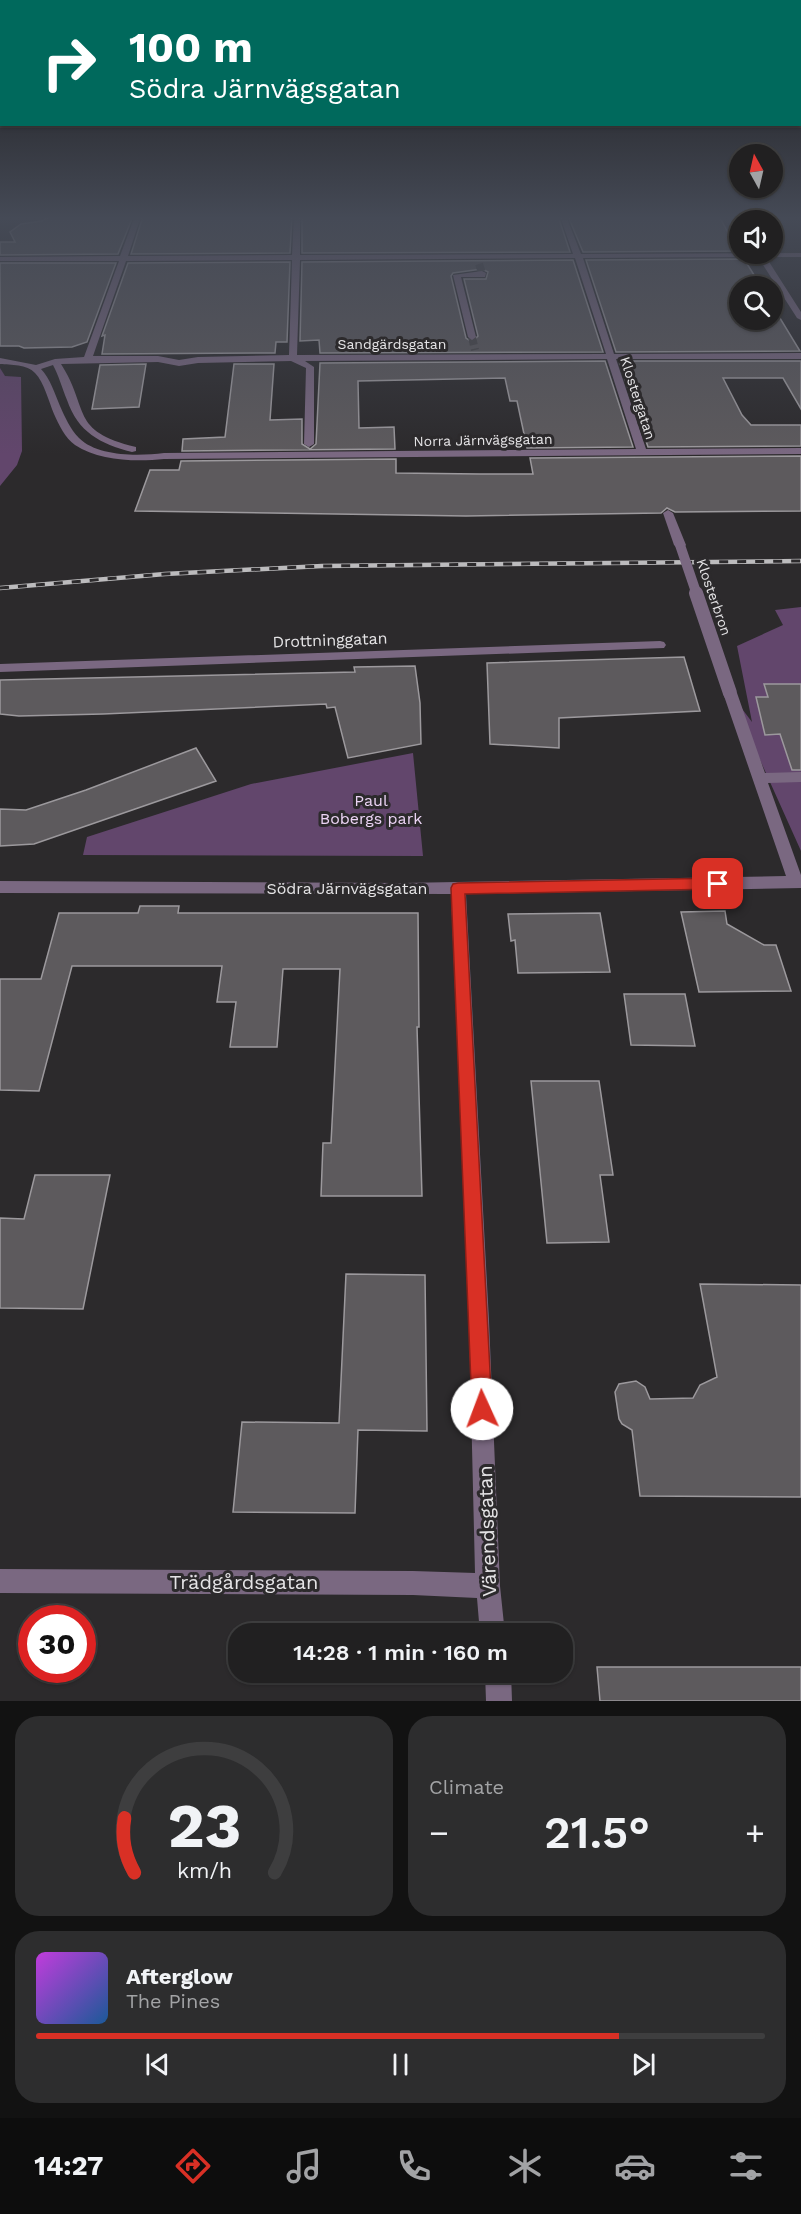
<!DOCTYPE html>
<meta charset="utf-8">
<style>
body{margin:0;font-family:"Work Sans",sans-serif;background:#2d2d2e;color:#f1f3f6;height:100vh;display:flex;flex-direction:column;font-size:22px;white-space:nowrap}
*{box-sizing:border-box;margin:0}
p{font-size:20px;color:#a2a3a5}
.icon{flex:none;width:33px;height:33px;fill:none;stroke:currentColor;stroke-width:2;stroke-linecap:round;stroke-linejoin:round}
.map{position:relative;height:1701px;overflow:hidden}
.panel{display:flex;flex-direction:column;gap:15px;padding:15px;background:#121212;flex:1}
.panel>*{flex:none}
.hud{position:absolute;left:0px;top:0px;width:801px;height:126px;box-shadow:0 2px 4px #0004,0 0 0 2px #3e3e3f;background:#00695c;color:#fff;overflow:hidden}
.needle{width:39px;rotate:352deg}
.fabs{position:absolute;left:729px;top:144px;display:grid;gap:12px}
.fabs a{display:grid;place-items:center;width:54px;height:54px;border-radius:50%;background:#212021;box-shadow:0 2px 4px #0004,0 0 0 2px #3e3e3f;font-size:30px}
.speed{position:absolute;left:18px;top:1605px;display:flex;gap:12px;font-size:30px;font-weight:700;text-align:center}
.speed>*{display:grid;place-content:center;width:78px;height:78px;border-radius:50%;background:#212021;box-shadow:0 2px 4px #0004,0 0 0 2px #3e3e3f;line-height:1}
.speed .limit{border:9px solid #d22;background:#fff;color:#111}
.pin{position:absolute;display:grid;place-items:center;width:51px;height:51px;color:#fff;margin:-26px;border-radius:12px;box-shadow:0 3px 9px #0006}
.me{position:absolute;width:66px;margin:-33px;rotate:358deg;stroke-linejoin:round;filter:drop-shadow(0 0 4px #0008)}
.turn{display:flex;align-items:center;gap:21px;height:126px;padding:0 30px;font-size:27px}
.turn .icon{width:78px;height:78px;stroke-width:2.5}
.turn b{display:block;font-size:42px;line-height:51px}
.big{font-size:45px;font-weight:600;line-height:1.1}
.panel .tile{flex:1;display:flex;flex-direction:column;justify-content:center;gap:9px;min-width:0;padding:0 21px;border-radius:24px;background:#2d2d2e}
.panel .dial{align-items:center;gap:0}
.dial svg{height:156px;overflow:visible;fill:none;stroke:#3e3e3f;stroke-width:7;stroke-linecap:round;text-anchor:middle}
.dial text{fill:#f1f3f6;stroke:none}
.song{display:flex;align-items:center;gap:18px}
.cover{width:72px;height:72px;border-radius:9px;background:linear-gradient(135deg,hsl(290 70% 55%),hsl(210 70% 35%))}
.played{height:6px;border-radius:3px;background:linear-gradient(90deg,#d93025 80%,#3e3e3f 80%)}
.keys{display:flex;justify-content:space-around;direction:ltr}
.heat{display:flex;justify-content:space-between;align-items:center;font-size:33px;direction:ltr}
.panel .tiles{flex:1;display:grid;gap:15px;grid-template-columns:1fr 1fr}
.tile:last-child{grid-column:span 2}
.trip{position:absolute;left:228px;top:1623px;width:345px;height:60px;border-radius:24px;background:#212021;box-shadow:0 2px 4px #0004,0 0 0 2px #3e3e3f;font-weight:600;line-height:60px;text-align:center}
.dock{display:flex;height:96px;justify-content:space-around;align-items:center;background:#0d0d0d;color:#a2a3a5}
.dock .icon{width:42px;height:42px}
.dock .selected{color:#d93025}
.dock b{font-size:27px;color:#f1f3f6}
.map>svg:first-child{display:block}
.green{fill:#62466c}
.building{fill:#5d5a5d;stroke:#9c999d;stroke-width:1.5;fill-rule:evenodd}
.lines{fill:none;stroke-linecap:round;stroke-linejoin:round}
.minor-tunnel{stroke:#484648;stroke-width:8;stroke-dasharray:8 4;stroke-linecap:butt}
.minor{fill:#7a6881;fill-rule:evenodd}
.rail-casing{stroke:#bcbbbd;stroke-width:4.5}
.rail{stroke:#2c2a2c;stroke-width:3;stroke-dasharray:9;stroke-linecap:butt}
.minor-bridge-far1{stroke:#7a6881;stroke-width:10}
.minor-bridge{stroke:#7a6881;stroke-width:14}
.route{fill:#d93025;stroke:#8d1f18;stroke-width:1.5}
.labels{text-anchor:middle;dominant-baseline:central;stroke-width:6;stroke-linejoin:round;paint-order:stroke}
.far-street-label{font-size:14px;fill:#e5e4e6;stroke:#2c2a2c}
.street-label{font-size:16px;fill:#e5e4e6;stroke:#2c2a2c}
.park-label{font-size:16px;fill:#ecd4f5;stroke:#2c2a2c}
.near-street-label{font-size:20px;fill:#e5e4e6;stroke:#2c2a2c}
</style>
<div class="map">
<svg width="801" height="1701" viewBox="0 0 801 1701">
<rect width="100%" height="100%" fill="#2c2a2c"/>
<path class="green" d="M0 368 5 376 21 377 22 451 17 465 0 486Z
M801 607V851L730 693 752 722 737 646 783 625 775 610Z
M413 753 423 856 83 855 87 837 251 784Z"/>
<path class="building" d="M52 216H133L118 254 0 255V242H15L10 232 21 224 42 221Z
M143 216H292L290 253 131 254Z
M302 216H558L570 252 302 253Z
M568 216H719L738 251 583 252Z
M744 259 761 286H740V320H772V305L800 351 616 352 586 260Z
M573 260 603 352 320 353 319 340 300 341 302 262ZM482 269 488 272 486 279H464L478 336 472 342 466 338 451 276 453 273Z
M290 262 287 342H276L275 353 102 354 105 335 102 336 128 263Z
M0 263H116L87 342 72 347 24 348 19 346H0Z
M605 361 633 447 527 448 517 401H510L505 378 358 381 359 428 394 427 395 449 182 451 183 439 225 437 234 364H274L270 420 302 419V444L310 449 316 444 320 363Z
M619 361H801V409L783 378H723L742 415 751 425H801V446L648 447Z
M146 364 139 407 92 409 100 365Z
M801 456V511L675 512 667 508 661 513 466 516 135 511 150 470H179L181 461 396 459V473L480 474H533L530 458Z
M684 657 700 711 559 718V748L490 744 487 663Z
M415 666 420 703 421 744 348 758 335 707 327 708 326 704 103 714 19 716 0 714V680L355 672 354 667Z
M764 684H801V770H792L780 734 765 735 756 697H768Z
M196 748 216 781 34 844 0 846V809L26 810 86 790Z
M140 906H179L178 913H418L419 1027H417L422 1196H321L323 1143H331L340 969H283L277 1047H230L236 1002H217L222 966H72L39 1091 0 1090V979H41L59 913H138Z
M725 911 727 924 764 945H776L791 991 699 992 681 912Z
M600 913 610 972 518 973 515 940 511 941 508 914Z
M624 994H685L695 1046 631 1045Z
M531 1081H599L613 1175H600L609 1242 547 1243Z
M35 1175H110L83 1309 0 1308V1218L24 1219Z
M346 1274 425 1275 427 1431 358 1430 355 1513 233 1512 242 1422 339 1423Z
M700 1284 801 1285V1497L640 1496 632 1430 622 1424 619 1419 615 1392 619 1384 636 1381 645 1387 650 1399 693 1398 700 1385 717 1377Z
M597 1667H801V1701H600Z"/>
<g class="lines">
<path class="minor-tunnel" d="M479 264 482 273
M472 337 475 350"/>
<path class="minor" d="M135 216H141L128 256 292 255 294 216H300V255L573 254 560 216H566L581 254 801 253V257H766L801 312V320L797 318 758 257 583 258 614 354 801 353V359H616L646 449 801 448V454L164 459C136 462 99 461 75 445 65 438 59 425 54 414 49 402 44 382 35 373 27 364 11 365 0 364V358L36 365 55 359 84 357 119 261H0V257L120 256ZM575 258 606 354 297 355 300 260ZM292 260 289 355 198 357 179 360 158 356H93L126 261ZM607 359 636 449 164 453C139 456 98 457 79 438 70 429 65 417 60 406 55 394 50 378 41 369L53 365C59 376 62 388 67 400 78 432 100 444 132 452L136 451V447C69 431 90 409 61 364L158 362 179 366 198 363 291 361 306 368 304 444 309 447 314 444V367L305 361Z
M733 216H740L743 220 738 222Z
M482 271 486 273 485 277H461L476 337 472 340 468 337 453 275Z
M668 510 673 513 686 545 684 547H676L674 545 663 513Z
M660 641 664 642 666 645 664 648 0 672V664Z
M730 689 737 693 765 773 801 772V782L768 783 801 875V888L466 894 489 1321 500 1586 505 1634H480L477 1598 413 1595 0 1593V1569L413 1571 475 1573 469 1321 451 894 0 893V881L403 883 786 876 723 693Z
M485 1672H511L512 1701H486Z"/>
<g class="rail-casing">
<path id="rail" d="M0 588 165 574 322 566 801 561"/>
</g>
<use href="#rail" class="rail"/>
<path class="minor-bridge-far1" d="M680 545 697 595"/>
<path class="minor-bridge" d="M696 593 730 693"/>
</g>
<linearGradient id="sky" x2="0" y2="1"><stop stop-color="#181718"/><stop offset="0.48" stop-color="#454a56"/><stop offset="1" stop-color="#454a56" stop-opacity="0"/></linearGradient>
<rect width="801" height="454" fill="url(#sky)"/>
<path class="route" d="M718 878 725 884 718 889 465 894 492 1409 490 1416 482 1419 475 1416 472 1409 451 888 453 884 458 883Z"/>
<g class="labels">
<g class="far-street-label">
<text x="392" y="344">Sandgärdsgatan</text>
<text transform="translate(638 398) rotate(72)">Klostergatan</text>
<text transform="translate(483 440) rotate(-1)">Norra Järnvägsgatan</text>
<text transform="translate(714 597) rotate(71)">Klosterbron</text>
</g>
<g class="street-label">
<text transform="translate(330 640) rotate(-2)">Drottninggatan</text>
<text x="347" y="888">Södra Järnvägsgatan</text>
</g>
<g class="park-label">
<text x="371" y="800">Paul<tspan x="371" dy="18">Bobergs park</tspan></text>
</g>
<g class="near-street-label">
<text transform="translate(487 1531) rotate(-92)">Värendsgatan</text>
<text x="244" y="1582">Trädgårdsgatan</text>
</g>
</g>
</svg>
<div class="fabs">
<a><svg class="needle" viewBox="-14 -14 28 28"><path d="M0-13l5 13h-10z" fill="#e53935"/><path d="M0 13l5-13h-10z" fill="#a2a3a5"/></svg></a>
<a><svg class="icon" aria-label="sound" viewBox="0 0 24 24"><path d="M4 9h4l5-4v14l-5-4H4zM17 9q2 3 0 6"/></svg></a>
<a><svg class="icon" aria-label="search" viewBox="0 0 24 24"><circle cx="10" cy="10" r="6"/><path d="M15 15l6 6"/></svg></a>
</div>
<div class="speed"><div class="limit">30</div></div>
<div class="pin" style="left:718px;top:884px;background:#d93025"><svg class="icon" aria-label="arrive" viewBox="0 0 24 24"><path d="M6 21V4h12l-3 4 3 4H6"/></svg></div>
<svg class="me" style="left:482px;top:1409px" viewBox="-20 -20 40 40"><circle r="19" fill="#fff"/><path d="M0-13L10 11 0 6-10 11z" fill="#d93025"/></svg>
<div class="trip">14:28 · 1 min · 160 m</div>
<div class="hud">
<div class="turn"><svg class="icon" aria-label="right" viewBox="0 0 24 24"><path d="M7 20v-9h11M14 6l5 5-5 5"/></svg><div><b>100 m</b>Södra Järnvägsgatan</div></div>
</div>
</div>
<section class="panel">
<div class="tiles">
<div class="tile dial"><svg viewBox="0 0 100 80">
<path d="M14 69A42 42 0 1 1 86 69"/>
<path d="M14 69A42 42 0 0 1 9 41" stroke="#d93025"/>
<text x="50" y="56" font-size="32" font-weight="700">23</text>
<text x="50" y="72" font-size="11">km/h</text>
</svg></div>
<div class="tile"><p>Climate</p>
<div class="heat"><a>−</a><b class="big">21.5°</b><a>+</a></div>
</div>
<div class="tile">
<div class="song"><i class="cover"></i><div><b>Afterglow</b><p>The Pines</p></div></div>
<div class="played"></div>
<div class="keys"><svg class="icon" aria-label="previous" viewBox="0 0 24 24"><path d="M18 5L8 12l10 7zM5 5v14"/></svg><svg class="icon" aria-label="pause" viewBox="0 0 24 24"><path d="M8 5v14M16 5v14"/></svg><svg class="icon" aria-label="next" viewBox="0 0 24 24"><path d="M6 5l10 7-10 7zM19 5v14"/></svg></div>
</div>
</div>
</section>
<nav class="dock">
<b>14:27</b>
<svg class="icon selected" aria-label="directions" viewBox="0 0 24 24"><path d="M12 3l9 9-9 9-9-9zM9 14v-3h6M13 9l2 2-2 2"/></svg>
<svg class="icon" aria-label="music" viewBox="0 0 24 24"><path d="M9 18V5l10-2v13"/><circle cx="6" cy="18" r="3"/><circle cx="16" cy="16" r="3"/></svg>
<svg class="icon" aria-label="phone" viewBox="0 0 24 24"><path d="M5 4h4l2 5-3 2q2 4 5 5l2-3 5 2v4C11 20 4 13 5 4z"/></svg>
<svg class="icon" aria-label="climate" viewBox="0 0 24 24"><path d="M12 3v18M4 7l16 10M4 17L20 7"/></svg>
<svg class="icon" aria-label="car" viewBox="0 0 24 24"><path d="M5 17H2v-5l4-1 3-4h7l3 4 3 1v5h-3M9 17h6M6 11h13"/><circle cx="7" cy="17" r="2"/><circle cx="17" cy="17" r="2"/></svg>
<svg class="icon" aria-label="filters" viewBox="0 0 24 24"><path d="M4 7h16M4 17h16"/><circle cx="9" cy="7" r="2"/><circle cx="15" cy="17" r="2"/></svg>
</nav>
